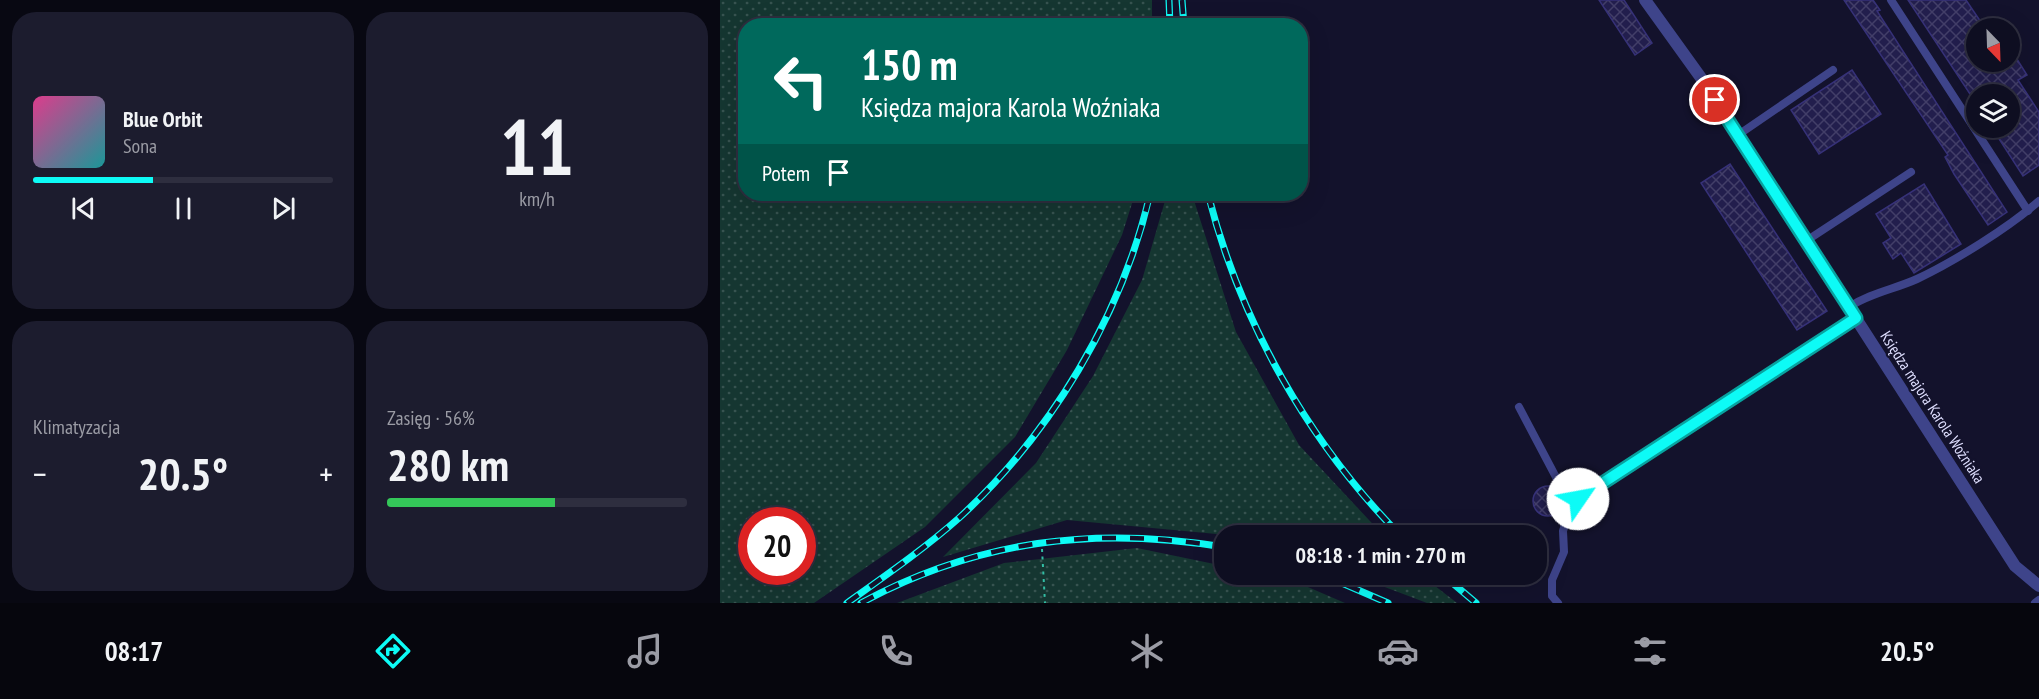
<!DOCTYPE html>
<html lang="pl">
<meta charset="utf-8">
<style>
body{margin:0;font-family:"PT Sans Narrow",sans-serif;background:#1c1c2e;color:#f1f3f6;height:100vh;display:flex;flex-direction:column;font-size:22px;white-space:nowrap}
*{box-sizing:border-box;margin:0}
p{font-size:20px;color:#9b9ca5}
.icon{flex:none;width:33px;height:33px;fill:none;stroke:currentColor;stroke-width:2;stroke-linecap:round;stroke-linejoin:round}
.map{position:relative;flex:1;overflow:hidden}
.panel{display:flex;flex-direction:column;gap:12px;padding:12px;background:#080812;width:720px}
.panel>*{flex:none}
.hud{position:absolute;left:18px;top:18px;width:570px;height:183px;border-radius:24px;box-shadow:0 6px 24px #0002,0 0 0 2px #2e2e3f;background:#00695c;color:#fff;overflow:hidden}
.needle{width:39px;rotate:157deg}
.tools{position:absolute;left:1246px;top:18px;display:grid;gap:12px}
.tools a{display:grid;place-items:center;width:54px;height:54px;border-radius:50%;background:#0e0e21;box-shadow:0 6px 24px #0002,0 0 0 2px #2e2e3f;font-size:30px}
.speed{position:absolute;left:18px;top:507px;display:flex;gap:12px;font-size:30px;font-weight:700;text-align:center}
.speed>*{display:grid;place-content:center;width:78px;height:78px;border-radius:50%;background:#0e0e21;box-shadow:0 6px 24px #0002,0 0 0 2px #2e2e3f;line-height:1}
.speed .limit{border:9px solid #d22;background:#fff;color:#111}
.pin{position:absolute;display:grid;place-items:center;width:51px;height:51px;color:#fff;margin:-26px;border:3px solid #fff;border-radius:50%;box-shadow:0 2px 6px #0007}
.me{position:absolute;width:66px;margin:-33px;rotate:57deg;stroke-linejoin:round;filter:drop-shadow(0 0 4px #0008)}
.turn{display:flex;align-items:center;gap:21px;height:126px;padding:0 24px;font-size:27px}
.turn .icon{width:78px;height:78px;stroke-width:2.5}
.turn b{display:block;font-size:42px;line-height:51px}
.then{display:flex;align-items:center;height:57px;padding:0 24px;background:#0003;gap:12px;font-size:22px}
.big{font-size:45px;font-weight:700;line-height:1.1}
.panel .card{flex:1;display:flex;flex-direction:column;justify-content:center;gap:9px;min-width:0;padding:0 21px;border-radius:24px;background:#1c1c2e}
.panel .dial{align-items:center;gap:0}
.dial b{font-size:78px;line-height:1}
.song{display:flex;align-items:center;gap:18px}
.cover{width:72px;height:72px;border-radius:9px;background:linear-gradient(135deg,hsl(330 70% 55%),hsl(180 70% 35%))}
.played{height:6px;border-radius:3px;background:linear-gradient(90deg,#0dfbf6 40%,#2e2e3f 40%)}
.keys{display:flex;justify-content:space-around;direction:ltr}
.heat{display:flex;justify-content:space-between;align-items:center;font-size:33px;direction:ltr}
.charge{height:9px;border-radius:4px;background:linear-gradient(90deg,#34c759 56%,#2e2e3f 0)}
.panel .tiles{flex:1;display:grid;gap:12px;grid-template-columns:repeat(2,1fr)}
.trip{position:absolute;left:494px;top:525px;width:333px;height:60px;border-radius:24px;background:#0e0e21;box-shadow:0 6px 24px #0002,0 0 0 2px #2e2e3f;font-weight:700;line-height:60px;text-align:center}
.menu{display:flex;height:96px;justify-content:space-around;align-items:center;background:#06060d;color:#9b9ca5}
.menu .icon{width:42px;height:42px}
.menu .current{color:#0dfbf6}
.menu b{font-size:27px;color:#f1f3f6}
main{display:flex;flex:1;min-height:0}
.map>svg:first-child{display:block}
.grass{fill:url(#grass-dots);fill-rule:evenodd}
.building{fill:url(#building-cross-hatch);stroke:#363178;stroke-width:1.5}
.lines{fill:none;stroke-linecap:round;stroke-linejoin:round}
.path{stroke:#33bda4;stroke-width:2;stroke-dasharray:3 4.5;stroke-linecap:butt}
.lane{stroke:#3e448a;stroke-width:8}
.street{stroke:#3e448a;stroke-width:12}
.rail-casing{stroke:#0dfbf6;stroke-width:7}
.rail{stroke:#13122c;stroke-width:4.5;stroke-dasharray:14;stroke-linecap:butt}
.route-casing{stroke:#08a3a0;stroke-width:15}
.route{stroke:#0dfbf6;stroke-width:10}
.labels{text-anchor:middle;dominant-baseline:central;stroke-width:4.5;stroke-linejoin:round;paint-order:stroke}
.street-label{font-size:16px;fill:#dedefe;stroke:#13122c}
</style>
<main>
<section class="panel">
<div class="tiles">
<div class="card">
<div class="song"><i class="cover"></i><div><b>Blue Orbit</b><p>Sona</p></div></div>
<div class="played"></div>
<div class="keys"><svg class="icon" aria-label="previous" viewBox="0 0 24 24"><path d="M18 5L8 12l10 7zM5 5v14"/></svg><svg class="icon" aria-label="pause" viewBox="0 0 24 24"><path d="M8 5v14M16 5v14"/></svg><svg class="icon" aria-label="next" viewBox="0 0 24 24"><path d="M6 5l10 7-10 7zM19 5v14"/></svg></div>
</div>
<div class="card dial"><b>11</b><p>km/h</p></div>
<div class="card"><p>Klimatyzacja</p>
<div class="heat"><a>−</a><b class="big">20.5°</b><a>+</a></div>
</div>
<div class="card"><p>Zasięg · 56%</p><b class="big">280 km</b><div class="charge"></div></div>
</div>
</section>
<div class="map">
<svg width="1319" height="603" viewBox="0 0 1319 603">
<defs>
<pattern id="grass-dots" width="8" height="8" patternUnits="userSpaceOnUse" patternTransform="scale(1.5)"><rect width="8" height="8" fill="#153631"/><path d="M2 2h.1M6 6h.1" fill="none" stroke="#375350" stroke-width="1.8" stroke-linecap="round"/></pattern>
<pattern id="building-cross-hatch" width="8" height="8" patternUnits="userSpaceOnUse" patternTransform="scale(1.5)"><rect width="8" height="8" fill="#221e4d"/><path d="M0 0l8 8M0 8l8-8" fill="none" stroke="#423e68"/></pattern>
</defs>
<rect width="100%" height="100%" fill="#13122c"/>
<path class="grass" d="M0 0H432V25L26 26V194H415L402 235 347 350 295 437 205 527 94 603H0ZM32 520H82V572H32Z
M447 194H472L516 332 579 445 663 535H507L347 520 223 557 316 463 373 376 422 280Z
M417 548 504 566V574L548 575 567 578 625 603H177L284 563Z
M633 575H701L737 603H707Z"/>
<path class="building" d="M879 0H904L932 43 915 55Z
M1124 0H1153L1160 10 1157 11 1287 212 1268 225 1234 174 1225 157 1228 155Z
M1188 0H1246L1265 28H1257V62H1286L1290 67V48L1307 75 1298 80 1319 112V165L1303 176 1272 128H1290V94H1250Z
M1132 70 1161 114 1099 154 1071 110Z
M1010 164 1107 311 1077 330 981 183Z
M1204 184 1241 244 1194 273 1181 253 1173 259 1163 243 1171 238 1156 214Z
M813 501a15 15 0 1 1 30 0a15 15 0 1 1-30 0Z"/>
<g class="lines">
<path class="path" d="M322 549 325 603"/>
<path class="lane" d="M1171 0 1308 211
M1018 135 1113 70
M1086 241 1191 172
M1129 307C1150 293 1175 289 1197 279 1235 261 1288 228 1319 201
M799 407 838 481 853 499H858L1136 318
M838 603 832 596V580L844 552 843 531 853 499
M1315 603 1319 600"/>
<path class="street" d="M925 0 984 82 1295 566 1319 586"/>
<g class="rail-casing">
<path id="rail" d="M449 0 450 26
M462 0 464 26
M488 194C520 321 588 442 681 536
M601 574 668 603
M722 574 756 603
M127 603C165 576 204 549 239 518 331 434 402 315 430 194
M141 603C258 540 374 526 504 547"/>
</g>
<use href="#rail" class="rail"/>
</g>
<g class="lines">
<g class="route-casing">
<path id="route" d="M858 499 1136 318 995 100"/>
</g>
<use href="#route" class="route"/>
</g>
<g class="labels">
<g class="street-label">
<text transform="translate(1213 407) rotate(57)">Księdza majora Karola Woźniaka</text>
</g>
</g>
</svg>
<div class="tools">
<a><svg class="needle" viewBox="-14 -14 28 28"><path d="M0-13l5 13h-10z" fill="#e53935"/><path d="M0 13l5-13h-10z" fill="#9b9ca5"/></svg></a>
<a><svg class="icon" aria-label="layers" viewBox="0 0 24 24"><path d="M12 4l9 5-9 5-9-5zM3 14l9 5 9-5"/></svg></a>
</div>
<div class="speed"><div class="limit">20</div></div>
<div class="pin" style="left:995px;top:100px;background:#d93025"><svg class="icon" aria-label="arrive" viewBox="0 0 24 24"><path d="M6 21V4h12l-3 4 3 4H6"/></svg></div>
<svg class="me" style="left:858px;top:499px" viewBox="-20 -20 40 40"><circle r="19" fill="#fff"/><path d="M0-13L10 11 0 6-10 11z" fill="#0dfbf6"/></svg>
<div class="trip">08:18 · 1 min · 270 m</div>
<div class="hud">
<div class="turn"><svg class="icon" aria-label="left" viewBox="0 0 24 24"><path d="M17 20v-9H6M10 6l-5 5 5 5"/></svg><div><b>150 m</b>Księdza majora Karola Woźniaka</div></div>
<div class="then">Potem<svg class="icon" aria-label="arrive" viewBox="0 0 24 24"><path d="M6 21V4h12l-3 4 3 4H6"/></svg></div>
</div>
</div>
</main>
<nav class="menu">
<b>08:17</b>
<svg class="icon current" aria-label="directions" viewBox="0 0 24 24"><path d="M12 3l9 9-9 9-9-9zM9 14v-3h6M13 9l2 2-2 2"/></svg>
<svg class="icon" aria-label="music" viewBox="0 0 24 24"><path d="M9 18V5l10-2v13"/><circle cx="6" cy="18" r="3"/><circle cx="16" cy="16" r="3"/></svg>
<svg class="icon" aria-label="phone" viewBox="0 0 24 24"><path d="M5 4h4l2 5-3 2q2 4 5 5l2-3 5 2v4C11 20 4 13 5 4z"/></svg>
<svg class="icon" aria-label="climate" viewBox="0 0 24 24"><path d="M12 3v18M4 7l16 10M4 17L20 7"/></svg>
<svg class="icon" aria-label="car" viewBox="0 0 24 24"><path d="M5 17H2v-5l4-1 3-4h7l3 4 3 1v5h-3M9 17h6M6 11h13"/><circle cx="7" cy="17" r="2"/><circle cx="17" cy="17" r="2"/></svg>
<svg class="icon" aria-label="filters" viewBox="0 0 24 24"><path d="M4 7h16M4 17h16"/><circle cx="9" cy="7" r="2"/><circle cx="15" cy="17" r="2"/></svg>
<b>20.5°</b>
</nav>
